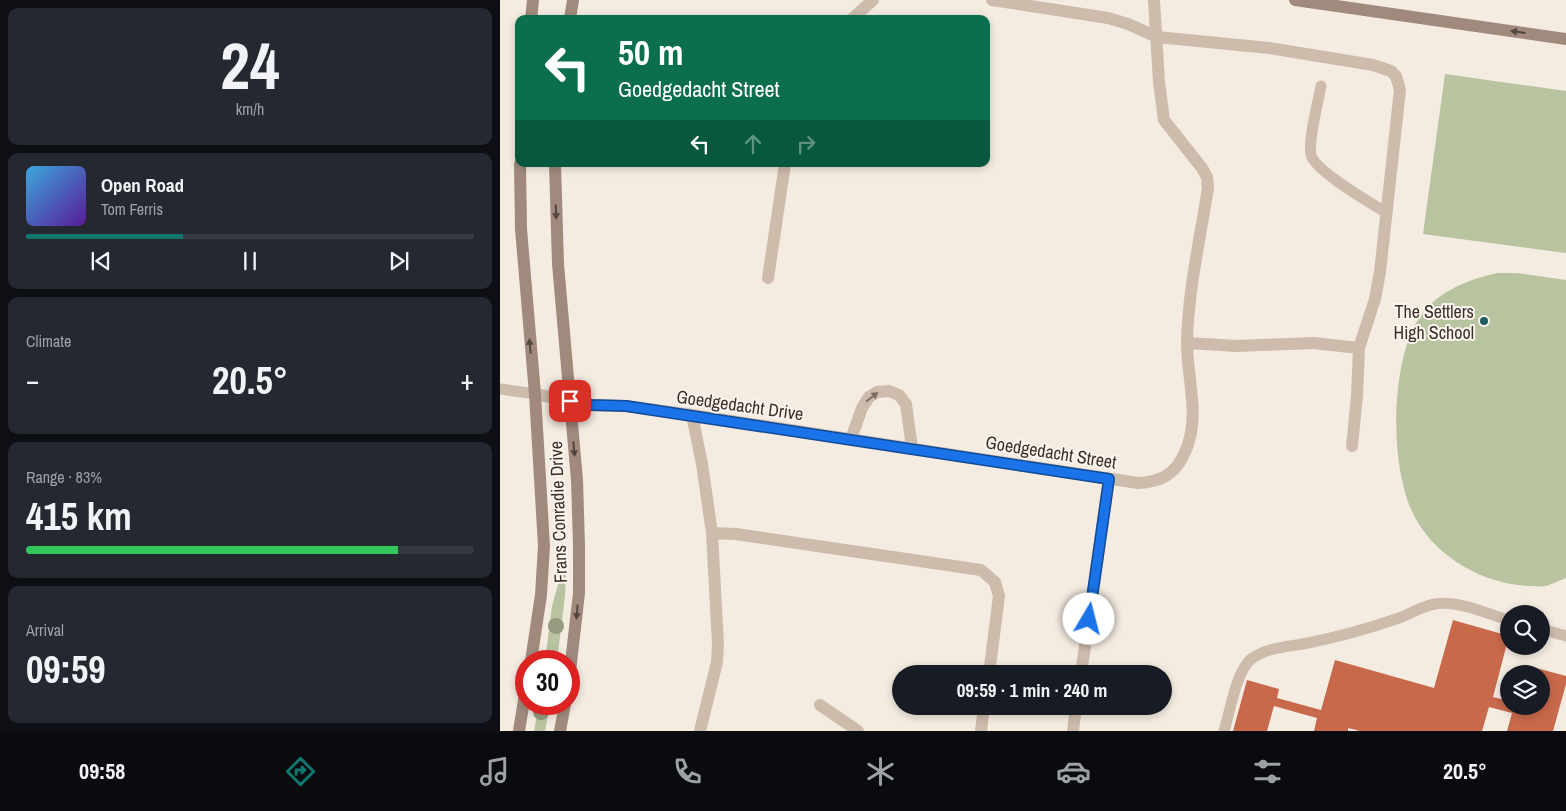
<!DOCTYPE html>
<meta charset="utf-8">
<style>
body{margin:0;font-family:"Archivo Narrow",sans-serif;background:#242831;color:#f1f3f6;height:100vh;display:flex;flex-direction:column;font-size:19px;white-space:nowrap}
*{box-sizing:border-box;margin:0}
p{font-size:16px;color:#9ea1a6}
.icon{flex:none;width:28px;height:28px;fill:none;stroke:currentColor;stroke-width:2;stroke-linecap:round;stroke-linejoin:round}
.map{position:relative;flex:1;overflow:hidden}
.side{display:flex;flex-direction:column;gap:8px;padding:8px;background:#0d0f14;width:500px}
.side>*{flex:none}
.guide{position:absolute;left:15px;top:15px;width:475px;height:152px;border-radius:10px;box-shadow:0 2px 8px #0003;background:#0b6e4f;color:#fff;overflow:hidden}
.tools{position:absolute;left:1000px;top:605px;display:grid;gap:10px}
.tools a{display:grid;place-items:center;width:50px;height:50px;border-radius:50%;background:#171b24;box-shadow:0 2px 8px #0003;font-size:25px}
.speed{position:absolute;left:15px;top:650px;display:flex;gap:10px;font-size:25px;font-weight:700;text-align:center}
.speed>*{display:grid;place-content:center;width:65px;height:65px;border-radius:50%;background:#171b24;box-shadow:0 2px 8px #0003;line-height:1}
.speed .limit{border:8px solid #d22;background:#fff;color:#111}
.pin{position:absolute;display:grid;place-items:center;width:42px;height:42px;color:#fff;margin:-21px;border-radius:10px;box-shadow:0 2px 8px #0006}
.me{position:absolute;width:55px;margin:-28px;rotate:8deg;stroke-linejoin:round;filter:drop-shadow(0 0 4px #0008)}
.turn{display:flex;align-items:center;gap:18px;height:105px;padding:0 20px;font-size:22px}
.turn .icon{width:65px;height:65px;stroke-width:2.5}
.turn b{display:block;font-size:35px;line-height:42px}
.lanes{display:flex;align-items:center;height:48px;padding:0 20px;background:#0003;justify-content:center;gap:25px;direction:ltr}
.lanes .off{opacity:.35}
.big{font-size:38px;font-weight:700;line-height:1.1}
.side .tile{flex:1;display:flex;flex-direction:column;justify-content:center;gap:8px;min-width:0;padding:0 18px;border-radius:10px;background:#242831}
.side .dial{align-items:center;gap:0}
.dial b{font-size:65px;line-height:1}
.song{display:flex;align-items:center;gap:15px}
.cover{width:60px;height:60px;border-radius:8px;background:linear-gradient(135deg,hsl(200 70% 55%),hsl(270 70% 35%))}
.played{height:5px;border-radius:2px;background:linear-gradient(90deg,#0f766e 35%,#363941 35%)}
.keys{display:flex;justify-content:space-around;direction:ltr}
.heat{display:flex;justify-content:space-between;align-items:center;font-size:28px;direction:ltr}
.charge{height:8px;border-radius:4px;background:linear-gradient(90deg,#34c759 83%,#363941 0)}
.trip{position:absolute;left:392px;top:665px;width:280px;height:50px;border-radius:25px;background:#171b24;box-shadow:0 2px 8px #0003;font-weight:700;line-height:50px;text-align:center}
.tab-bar{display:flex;height:80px;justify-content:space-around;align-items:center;background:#090b0e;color:#9ea1a6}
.tab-bar .icon{width:35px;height:35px}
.tab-bar .selected{color:#0f766e}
.tab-bar b{font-size:22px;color:#f1f3f6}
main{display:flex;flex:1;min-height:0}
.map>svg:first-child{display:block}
.green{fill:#b8c4a0}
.building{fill:#c8694b}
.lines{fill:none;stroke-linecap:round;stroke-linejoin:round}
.service{stroke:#cdbbac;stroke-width:11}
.minor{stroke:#cdbbac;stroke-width:12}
.secondary{stroke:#a18a7d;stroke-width:12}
.tree{fill:#969b7f}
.oneway{fill:#544640}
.oneway2{fill:#7d6f65}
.route-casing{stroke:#114b97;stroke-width:12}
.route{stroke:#1a73e8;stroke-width:9}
.poi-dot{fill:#1f5a5e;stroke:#fbf5ee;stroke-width:2}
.labels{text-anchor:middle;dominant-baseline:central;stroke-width:4;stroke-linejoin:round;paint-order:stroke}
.poi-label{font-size:18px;fill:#3b302b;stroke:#fbf5ee;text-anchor:end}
.street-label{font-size:18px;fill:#3b302b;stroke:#fbf5ee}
</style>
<main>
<section class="side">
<div class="tile dial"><b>24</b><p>km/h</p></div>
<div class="tile">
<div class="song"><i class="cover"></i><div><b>Open Road</b><p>Tom Ferris</p></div></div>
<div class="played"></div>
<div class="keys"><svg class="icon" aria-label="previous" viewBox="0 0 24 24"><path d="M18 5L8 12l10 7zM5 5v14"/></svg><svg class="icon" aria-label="pause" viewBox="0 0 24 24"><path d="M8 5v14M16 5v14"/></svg><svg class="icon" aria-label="next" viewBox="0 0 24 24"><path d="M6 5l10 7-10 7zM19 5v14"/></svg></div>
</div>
<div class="tile"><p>Climate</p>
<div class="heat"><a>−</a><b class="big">20.5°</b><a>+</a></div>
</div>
<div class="tile"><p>Range · 83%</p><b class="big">415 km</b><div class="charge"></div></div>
<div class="tile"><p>Arrival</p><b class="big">09:59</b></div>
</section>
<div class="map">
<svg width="1066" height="731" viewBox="0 0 1066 731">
<rect width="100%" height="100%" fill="#f4ebe1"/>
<path class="green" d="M945 74 1066 91V253L923 234Z
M997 273H1017L1066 280V578C1059 580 1052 585 1045 586 1040 587 1035 586 1030 586 986 585 939 559 917 521 889 475 890 369 916 323 933 293 966 280 997 273Z
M63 567H66L65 596 57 661H45L52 606Z
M39 704H50L45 731H34Z"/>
<path class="building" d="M953 620 1009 636 993 697 1009 701V706H1041V674H1023L1025 665 1066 676V684L1053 731H1007L1012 713 989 707 982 731H860L848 728V731H814L817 718 774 706 767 731H733L747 680 779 689 777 698 821 710 835 660 934 688Z"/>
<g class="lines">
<path class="service" d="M821 86C818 102 808 141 811 155 815 171 871 203 887 213
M0 389 35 394
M1041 629 1066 636
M724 731C730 712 736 673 750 660 765 647 789 647 808 643 837 637 867 629 896 619 909 615 921 606 935 604 958 600 987 614 1009 620"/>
<path class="minor" d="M492 0 608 18 628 24 657 37 769 48 873 65 891 71 896 76 900 90 880 272 875 299 859 348 857 396 852 446
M352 19 373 0
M268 278 285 164
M687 343 737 346 813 343 859 348
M35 394 91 405 126 406 192 415 638 483C661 482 676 474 685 452 701 417 687 379 687 343 688 291 700 239 708 188L707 177 702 168 664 120 659 82 654 0
M192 415 202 464 212 533 218 644 217 662 200 731
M351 439 362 408 369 397 377 392 389 391 399 395 406 404 412 448
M212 533 236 534 481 570 495 582 499 596 489 674
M581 674 609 479
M320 705 358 731
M481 731 484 706
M573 731 576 706"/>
<path class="secondary" d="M795 0 1066 39
M31 19 33 0
M70 19 73 0
M20 164 21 229 35 394 44 546 41 595 31 661
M55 164 58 264 77 480 79 546V593L69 680
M19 731 26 688
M60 731 65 704"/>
</g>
<g class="tree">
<circle cx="56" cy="626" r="8"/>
<circle cx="41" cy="712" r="8"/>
</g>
<defs><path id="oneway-solid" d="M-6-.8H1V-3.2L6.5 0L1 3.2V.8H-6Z" transform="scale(1.25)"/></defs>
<g class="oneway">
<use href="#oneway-solid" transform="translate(1018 32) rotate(-172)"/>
<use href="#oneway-solid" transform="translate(56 212) rotate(88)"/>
<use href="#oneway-solid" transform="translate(30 346) rotate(-95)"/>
<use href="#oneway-solid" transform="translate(74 449) rotate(85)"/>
<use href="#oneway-solid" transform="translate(77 612) rotate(95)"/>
</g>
<use class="oneway2" href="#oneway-solid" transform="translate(372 397) rotate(-38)"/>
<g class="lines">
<g class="route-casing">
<path id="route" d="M70 401 91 405 126 406 609 479 589 619"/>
</g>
<use href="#route" class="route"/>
</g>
<circle class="poi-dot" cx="984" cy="321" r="5"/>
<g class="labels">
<g class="poi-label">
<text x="974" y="311">The Settlers<tspan x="974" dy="21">High School</tspan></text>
</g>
<g class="street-label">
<text transform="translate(240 405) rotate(8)">Goedgedacht Drive</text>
<text transform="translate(551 452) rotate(9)">Goedgedacht Street</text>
<text transform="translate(58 512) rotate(-92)">Frans Conradie Drive</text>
</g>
</g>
</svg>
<div class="tools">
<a><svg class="icon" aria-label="search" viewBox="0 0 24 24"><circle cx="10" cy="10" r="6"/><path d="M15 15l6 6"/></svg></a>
<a><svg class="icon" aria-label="layers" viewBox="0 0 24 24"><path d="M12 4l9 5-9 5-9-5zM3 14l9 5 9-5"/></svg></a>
</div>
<div class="speed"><div class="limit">30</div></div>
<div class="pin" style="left:70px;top:401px;background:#d93025"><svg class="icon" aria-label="arrive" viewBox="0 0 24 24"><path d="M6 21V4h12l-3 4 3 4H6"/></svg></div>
<svg class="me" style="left:589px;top:619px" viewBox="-20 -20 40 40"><circle r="19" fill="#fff"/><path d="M0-13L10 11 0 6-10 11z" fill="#1a73e8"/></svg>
<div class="trip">09:59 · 1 min · 240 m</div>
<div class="guide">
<div class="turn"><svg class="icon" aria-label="left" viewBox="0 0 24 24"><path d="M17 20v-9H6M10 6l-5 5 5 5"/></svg><div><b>50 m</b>Goedgedacht Street</div></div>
<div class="lanes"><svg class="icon" aria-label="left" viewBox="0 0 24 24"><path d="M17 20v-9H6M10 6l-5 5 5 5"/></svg><svg class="icon off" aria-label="ahead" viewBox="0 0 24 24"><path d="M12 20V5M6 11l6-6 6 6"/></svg><svg class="icon off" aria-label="right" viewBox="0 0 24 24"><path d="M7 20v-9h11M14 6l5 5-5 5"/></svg></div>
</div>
</div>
</main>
<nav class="tab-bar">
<b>09:58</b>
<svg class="icon selected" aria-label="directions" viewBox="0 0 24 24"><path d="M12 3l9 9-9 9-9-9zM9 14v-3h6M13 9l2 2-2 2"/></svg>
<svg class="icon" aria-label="music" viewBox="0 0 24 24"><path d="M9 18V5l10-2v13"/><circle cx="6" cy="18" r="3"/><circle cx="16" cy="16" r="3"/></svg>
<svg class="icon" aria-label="phone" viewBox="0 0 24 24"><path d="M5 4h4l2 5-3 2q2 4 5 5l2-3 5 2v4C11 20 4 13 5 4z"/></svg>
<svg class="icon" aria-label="climate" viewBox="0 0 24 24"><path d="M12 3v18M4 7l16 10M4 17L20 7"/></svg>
<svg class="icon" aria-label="car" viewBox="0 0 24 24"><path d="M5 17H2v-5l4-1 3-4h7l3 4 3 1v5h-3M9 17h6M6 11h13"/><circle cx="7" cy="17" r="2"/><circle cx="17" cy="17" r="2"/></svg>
<svg class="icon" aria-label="filters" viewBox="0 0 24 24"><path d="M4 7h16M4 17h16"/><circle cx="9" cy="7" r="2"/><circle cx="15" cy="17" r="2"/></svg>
<b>20.5°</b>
</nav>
